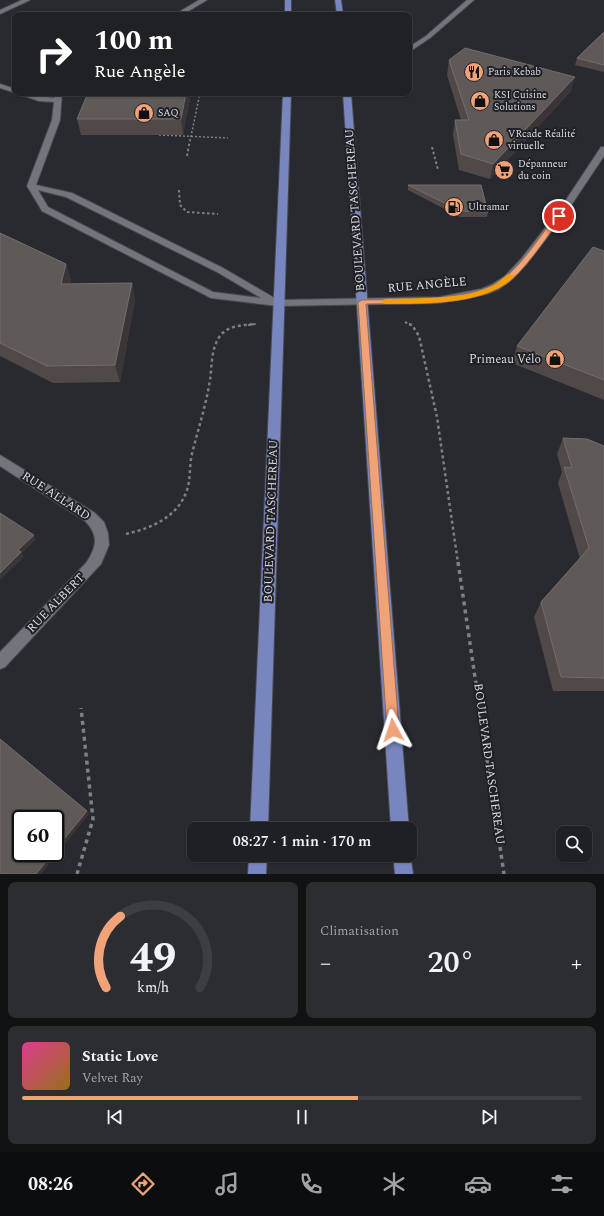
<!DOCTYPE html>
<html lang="fr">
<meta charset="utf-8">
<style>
body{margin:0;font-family:Spectral,serif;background:#2c2d31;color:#f1f3f6;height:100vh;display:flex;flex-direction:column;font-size:15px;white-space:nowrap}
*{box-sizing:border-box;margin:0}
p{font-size:13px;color:#a1a3a6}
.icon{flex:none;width:22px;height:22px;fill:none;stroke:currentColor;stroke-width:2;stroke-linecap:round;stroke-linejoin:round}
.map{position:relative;height:874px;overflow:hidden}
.details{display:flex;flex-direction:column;gap:8px;padding:8px;background:#111214;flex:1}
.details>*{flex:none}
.top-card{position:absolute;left:12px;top:12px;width:400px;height:84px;border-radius:8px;box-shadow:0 1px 3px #0004,0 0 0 1px #3c3e41;background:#202124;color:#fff;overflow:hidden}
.fabs{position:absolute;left:556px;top:826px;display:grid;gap:8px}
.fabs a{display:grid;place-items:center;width:36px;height:36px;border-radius:8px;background:#1f2024;box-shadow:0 1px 3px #0004,0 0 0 1px #3c3e41;font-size:20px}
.speed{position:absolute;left:12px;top:810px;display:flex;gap:8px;font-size:20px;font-weight:700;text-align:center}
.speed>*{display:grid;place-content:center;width:52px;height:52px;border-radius:50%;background:#1f2024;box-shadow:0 1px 3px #0004,0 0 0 1px #3c3e41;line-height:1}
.speed .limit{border:2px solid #111;border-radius:6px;background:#fff;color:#111}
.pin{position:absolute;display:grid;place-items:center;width:34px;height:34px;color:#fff;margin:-17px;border:2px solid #fff;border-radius:50%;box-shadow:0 1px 4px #0007}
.me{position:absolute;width:44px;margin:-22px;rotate:355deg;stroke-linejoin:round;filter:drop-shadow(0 0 3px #0008)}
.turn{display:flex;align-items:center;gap:14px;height:84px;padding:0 16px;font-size:18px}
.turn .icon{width:52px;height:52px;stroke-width:2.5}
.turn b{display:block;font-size:28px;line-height:34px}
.big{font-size:30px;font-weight:600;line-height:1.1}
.details .tile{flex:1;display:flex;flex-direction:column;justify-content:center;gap:6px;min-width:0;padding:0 14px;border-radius:8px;background:#2c2d31}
.details .dial{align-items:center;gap:0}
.dial svg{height:104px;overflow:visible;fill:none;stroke:#3c3e41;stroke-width:7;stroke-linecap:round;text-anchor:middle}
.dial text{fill:#f1f3f6;stroke:none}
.song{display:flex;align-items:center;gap:12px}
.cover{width:48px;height:48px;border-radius:6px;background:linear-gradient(135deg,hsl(330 70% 55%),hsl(40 70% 35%))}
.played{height:4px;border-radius:2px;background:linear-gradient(90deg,#f0a378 60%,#3c3e41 60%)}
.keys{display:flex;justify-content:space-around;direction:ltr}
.heat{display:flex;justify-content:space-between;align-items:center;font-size:22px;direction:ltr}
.details .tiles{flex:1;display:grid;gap:8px;grid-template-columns:1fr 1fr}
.tile:last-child{grid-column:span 2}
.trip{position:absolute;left:187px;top:822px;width:230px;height:40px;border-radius:8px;background:#1f2024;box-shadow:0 1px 3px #0004,0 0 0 1px #3c3e41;font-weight:600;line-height:40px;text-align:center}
.tabs{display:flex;height:64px;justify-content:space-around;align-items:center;background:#0c0d0e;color:#a1a3a6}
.tabs .icon{width:28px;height:28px}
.tabs .selected{color:#f0a378}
.tabs b{font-size:18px;color:#f1f3f6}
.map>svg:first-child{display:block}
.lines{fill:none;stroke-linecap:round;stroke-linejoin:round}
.minor-casing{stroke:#47484c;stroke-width:2}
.major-casing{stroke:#47484c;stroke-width:2}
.path-far3{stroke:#7f8085;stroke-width:1.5;stroke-dasharray:2 2;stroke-linecap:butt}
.path-far2{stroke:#7f8085;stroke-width:2;stroke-dasharray:2.5 2.5;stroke-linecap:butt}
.path-far1{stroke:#7f8085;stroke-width:2.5;stroke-dasharray:3 3;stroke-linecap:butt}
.path{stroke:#7f8085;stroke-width:3.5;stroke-dasharray:4 4;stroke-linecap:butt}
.minor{fill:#73757c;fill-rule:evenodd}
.major{fill:#7886c0;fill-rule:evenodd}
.wall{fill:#504947}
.shaded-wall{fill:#3a3637}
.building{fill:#5f5957;stroke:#726e6d}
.route{fill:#f0a378;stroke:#9c6a4e}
.slow{fill:#f59e0b}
.labels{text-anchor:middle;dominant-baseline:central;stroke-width:4;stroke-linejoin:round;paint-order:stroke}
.far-poi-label{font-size:10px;fill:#dcdde1;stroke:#1f2126;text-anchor:start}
.street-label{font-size:12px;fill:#dcdde1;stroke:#1f2126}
.poi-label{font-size:12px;fill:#dcdde1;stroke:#1f2126;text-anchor:end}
</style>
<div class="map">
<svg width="604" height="874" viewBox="0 0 604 874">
<rect width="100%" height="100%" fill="#292a30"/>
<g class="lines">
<g class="minor-casing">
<path id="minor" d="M22 0H30L0 14V10Z
M199 0H207L182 15H174Z
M467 0H474L430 38 409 52V47L426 36Z
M0 84 15 89 16 93 0 88Z
M16 93 54 98V93H62L60 120 36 185 72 193 223 268 278 300 439 297 481 289 491 285 505 276 521 259 562 206 601 147H604V156L568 210 527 263 511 280 499 289 487 294 439 303 278 306 211 298 42 211 27 186 52 120 54 102 39 101ZM38 190 66 197 217 272 261 298 213 292 48 207Z
M0 455 95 513 104 522 108 533 109 545 101 564 5 667 0 669V652L86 563C97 547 99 535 85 521L0 466Z"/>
</g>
<g class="major-casing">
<path id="major" d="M285 0H291V15H285Z
M335 0H341L343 15H337Z
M283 93H291L268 829H250Z
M343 93H351L409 829H391Z
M410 853 413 874H395L393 855H410Z
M249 855H267L266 874H248Z"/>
</g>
<path class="path-far3" d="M159 135 228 138
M190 141 200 93"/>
<path class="path-far2" d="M432 147 438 170
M187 156 190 140
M179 190 180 205 187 212 218 214
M405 322 411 325
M248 325 256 324"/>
<path class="path-far1" d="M409 324 412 325 419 336 437 417 458 563
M126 534C152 528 178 517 187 490 191 479 189 466 192 454 198 429 206 406 210 380 212 366 211 348 220 336 228 325 244 325 256 324"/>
<path class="path" d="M458 562 504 874
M77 874 93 819 81 708"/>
<use href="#minor" class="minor"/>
<use href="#major" class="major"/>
</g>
<path class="wall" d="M604 32V72L575 65 577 58Z
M449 60 571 91 490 179 459 170 453 135 455 120H461L447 75Z
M88 93H191L183 135H81L77 119Z
M408 185 488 212 487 217H460L408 190Z
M0 233 66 264 71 281 70 284 132 283 135 300 120 382 53 383 0 356Z
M604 251V400L512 363 517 346Z
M563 438 604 446V691H553L534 617 541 602 580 559 558 483 562 472 557 454Z"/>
<path class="shaded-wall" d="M575 77 571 91 490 179 493 164Z
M186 93H191L183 135 181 119Z
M66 264 71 281 65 301 61 284Z
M132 283 135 300 120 382 115 365Z
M34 535 36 540 22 553 24 557 0 580V573L18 550Z
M87 811 89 814 41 874H36L53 853H55V850Z"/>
<path class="building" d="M604 32V65L577 58Z
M465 48 575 77 493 164 461 154 455 120H469L449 60Z
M88 93H186L181 119H77Z
M408 185H481L488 212 461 211Z
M0 233 66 264 61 284 132 283 115 365 47 366 0 343Z
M593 247 604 251V380L517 346Z
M563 438 587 439 604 446V678L561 677 541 602 589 548 564 467 572 468Z
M0 513 34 535 18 550 21 552 0 573Z
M0 739 87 811 55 850V819H21V853H53L36 874H0Z"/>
<path class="route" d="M557 214 562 216C550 233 523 273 506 284 469 308 408 303 366 304L399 730 397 734 393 736 389 734 387 730 358 302 362 300C400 299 471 303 502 280 523 264 541 235 557 214Z"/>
<path class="slow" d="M508 274 515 275C488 306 422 303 385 304L381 302 385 299C415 298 467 300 494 285 499 282 504 277 508 274Z"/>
<defs>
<g id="restaurant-disc" transform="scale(1)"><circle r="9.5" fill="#f0a378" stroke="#1f2126"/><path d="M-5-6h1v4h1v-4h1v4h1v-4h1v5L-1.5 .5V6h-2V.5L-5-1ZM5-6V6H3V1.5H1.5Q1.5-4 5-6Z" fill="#111"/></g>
<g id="shop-disc" transform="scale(1)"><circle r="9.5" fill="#f0a378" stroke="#1f2126"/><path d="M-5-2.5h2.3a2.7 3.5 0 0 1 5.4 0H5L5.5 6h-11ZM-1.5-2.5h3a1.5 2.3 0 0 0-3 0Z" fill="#111"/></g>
<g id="supermarket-disc" transform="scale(1)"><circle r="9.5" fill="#f0a378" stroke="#1f2126"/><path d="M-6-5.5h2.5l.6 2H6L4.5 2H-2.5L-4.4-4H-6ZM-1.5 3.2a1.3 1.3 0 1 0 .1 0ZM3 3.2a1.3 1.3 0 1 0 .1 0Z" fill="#111"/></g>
<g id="fuel-disc" transform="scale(1)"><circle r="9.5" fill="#f0a378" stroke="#1f2126"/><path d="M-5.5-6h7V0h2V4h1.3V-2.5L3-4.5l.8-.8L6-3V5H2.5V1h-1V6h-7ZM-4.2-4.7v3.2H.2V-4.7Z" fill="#111"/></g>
</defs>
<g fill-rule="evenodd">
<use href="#restaurant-disc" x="474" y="72"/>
<use href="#shop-disc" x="480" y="101"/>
<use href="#shop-disc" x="144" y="113"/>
<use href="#shop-disc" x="494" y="140"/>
<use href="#supermarket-disc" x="504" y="170"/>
<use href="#fuel-disc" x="454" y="207"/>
<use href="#shop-disc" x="555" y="359"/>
</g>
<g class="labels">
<g class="far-poi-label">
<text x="488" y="72">Paris Kebab</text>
<text x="494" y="95">KSI Cuisine<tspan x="494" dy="12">Solutions</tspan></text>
<text x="158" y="113">SAQ</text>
<text x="508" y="134">VRcade Réalité<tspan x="508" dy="12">virtuelle</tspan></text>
<text x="518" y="164">Dépanneur<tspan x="518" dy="12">du coin</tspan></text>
<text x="468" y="207">Ultramar</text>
</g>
<g class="street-label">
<text transform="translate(355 210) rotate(-94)">BOULEVARD TASCHEREAU</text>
<text transform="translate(427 285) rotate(-5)">RUE ANGÈLE</text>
<text transform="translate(56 496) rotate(33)">RUE ALLARD</text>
<text transform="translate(271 521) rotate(-88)">BOULEVARD TASCHEREAU</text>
<text transform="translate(56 603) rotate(-46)">RUE ALBERT</text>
<text transform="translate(489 764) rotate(82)">BOULEVARD TASCHEREAU</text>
</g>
<g class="poi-label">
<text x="541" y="359">Primeau Vélo</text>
</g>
</g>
</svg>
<div class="fabs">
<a><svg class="icon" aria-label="search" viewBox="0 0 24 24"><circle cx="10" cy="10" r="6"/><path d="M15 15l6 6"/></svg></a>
</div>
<div class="speed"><div class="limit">60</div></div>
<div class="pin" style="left:559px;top:216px;background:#d93025"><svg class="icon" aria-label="arrive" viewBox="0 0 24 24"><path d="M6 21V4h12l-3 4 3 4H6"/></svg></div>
<svg class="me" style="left:393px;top:730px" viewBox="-20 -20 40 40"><path d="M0-17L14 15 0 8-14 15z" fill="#f0a378" stroke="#fff" stroke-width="4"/></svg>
<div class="trip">08:27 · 1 min · 170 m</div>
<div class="top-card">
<div class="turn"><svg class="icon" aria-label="right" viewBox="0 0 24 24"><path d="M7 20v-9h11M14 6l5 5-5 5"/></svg><div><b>100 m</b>Rue Angèle</div></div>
</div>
</div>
<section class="details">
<div class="tiles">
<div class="tile dial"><svg viewBox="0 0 100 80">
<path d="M14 69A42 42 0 1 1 86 69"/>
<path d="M14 69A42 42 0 0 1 25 14" stroke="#f0a378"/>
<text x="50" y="56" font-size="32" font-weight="700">49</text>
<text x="50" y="72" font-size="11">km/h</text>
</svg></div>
<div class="tile"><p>Climatisation</p>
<div class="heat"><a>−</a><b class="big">20°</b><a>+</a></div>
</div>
<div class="tile">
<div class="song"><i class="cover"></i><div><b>Static Love</b><p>Velvet Ray</p></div></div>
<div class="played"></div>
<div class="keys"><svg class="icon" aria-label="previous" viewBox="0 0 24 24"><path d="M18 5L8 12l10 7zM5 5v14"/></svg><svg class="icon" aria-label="pause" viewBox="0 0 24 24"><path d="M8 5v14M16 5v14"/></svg><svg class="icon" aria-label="next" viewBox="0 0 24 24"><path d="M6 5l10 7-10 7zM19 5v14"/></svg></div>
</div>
</div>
</section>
<nav class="tabs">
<b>08:26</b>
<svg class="icon selected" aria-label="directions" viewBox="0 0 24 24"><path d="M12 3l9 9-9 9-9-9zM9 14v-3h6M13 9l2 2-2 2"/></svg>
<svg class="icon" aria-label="music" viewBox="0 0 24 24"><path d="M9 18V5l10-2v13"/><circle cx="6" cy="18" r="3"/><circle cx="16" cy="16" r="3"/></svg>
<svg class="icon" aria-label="phone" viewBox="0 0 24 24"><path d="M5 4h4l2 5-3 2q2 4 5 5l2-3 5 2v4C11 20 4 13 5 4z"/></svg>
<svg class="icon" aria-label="climate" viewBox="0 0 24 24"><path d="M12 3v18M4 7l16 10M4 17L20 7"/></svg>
<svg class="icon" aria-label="car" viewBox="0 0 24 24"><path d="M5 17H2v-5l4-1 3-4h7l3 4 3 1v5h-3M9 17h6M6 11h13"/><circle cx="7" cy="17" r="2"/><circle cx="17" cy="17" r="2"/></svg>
<svg class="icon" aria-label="filters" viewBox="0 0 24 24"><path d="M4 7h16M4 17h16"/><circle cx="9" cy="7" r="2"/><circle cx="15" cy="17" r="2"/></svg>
</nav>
